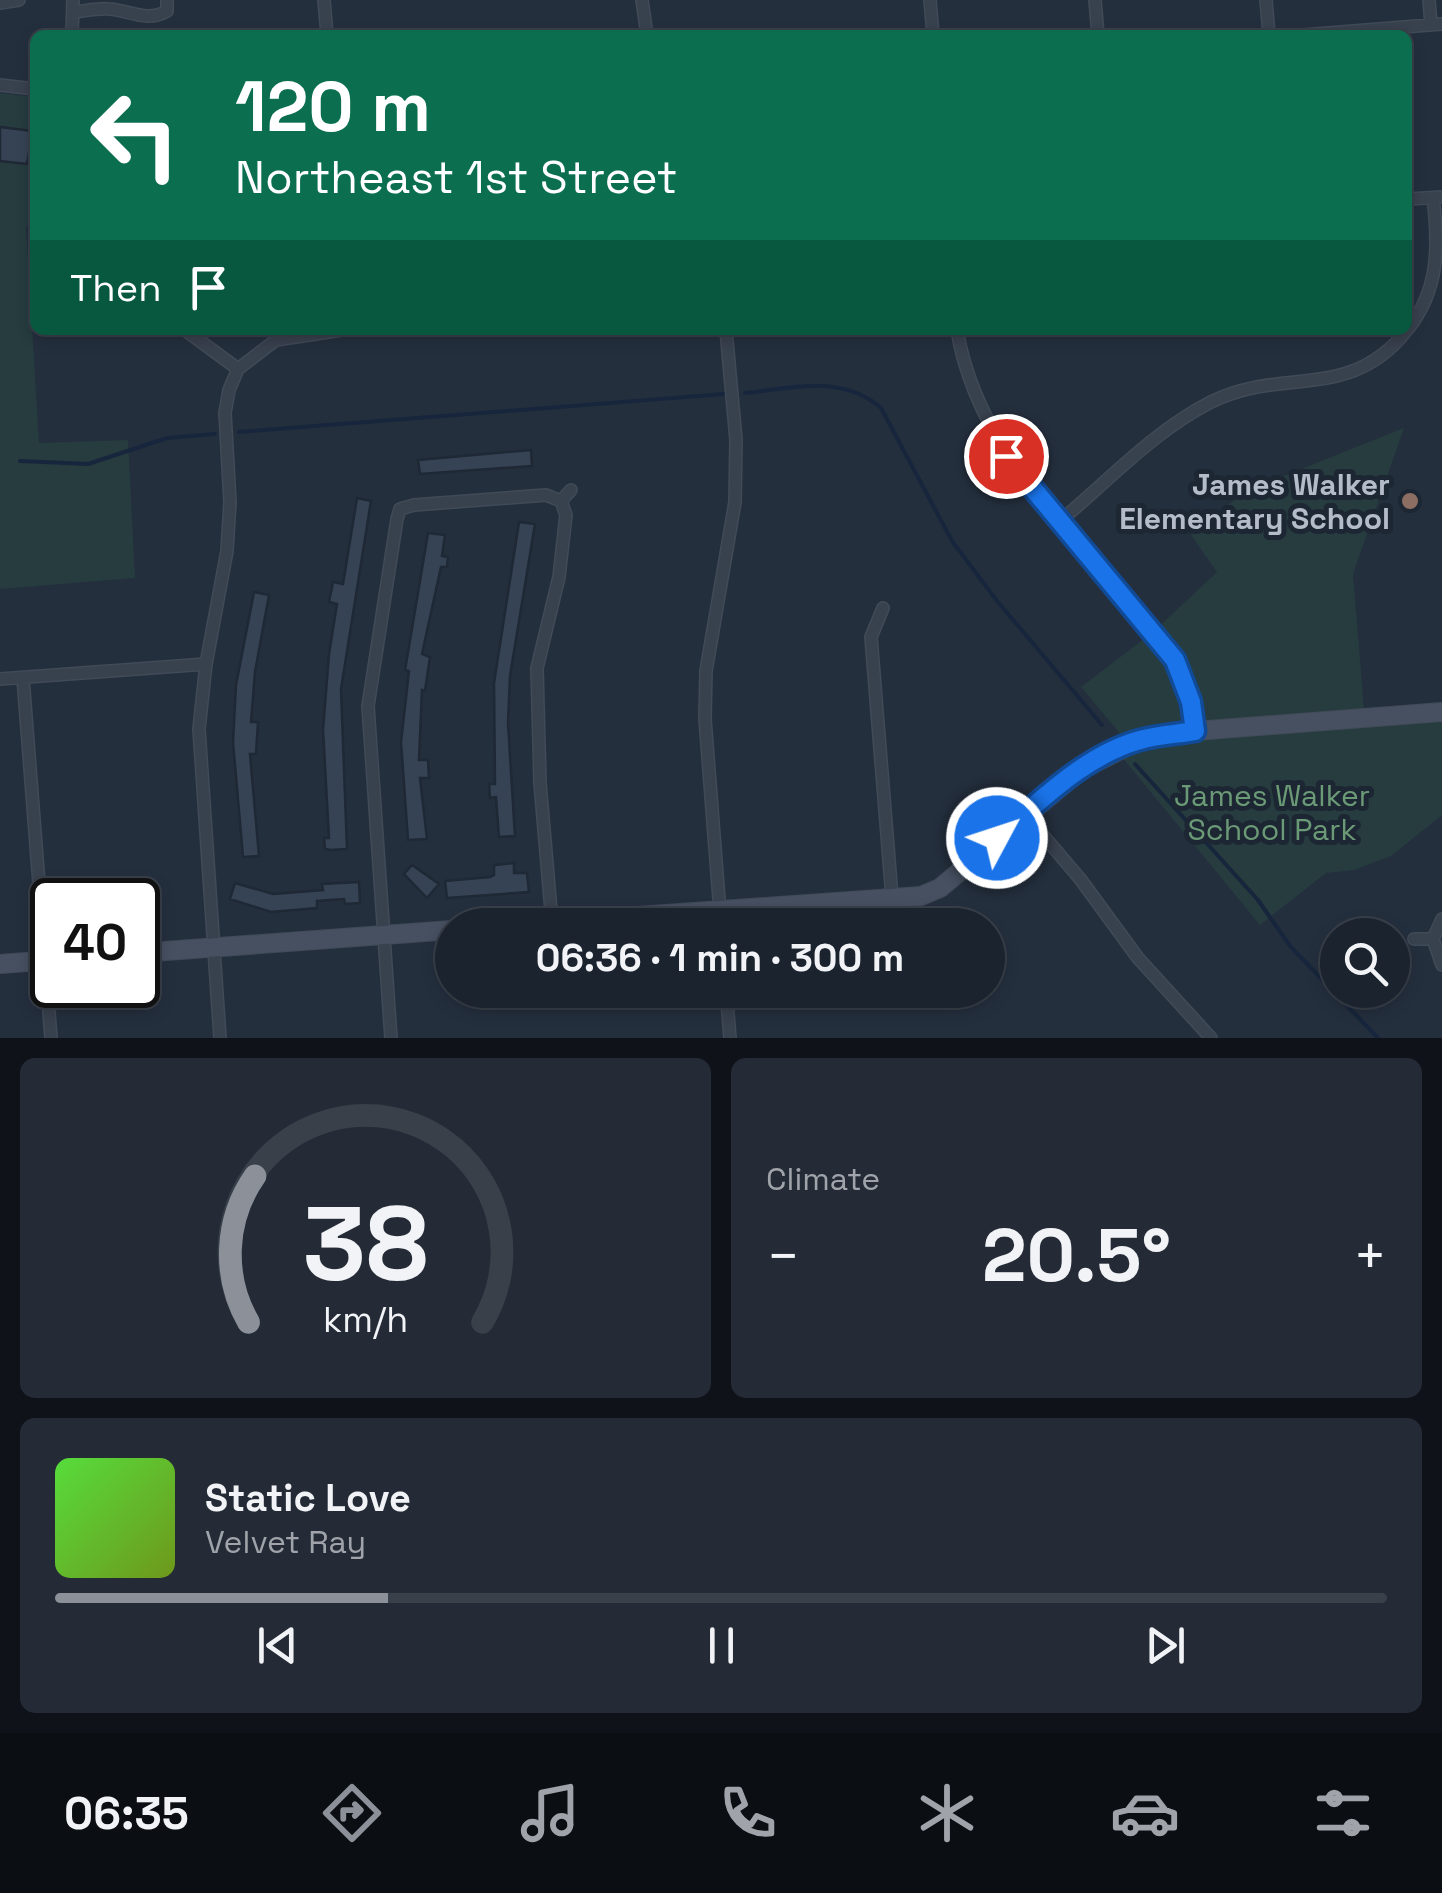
<!DOCTYPE html>
<meta charset="utf-8">
<style>
body{margin:0;font-family:"Space Grotesk",sans-serif;background:#242b36;color:#f1f3f6;height:100vh;display:flex;flex-direction:column;font-size:38px;white-space:nowrap}
*{box-sizing:border-box;margin:0}
p{font-size:32px;color:#a0a4aa}
.icon{flex:none;width:55px;height:55px;fill:none;stroke:currentColor;stroke-width:2;stroke-linecap:round;stroke-linejoin:round}
.map{position:relative;height:1038px;overflow:hidden}
.panel{display:flex;flex-direction:column;gap:20px;padding:20px;background:#0f1319;flex:1}
.panel>*{flex:none}
.top-card{position:absolute;left:30px;top:30px;width:1382px;height:305px;border-radius:15px;box-shadow:0 5px 15px #0003,0 0 0 2px #39404a;background:#0b6e4f;color:#fff;overflow:hidden}
.fabs{position:absolute;left:1320px;top:918px;display:grid;gap:20px}
.fabs a{display:grid;place-items:center;width:90px;height:90px;border-radius:50%;background:#1b232e;box-shadow:0 5px 15px #0003,0 0 0 2px #39404a;font-size:50px}
.speed{position:absolute;left:30px;top:878px;display:flex;gap:20px;font-size:50px;font-weight:700;text-align:center}
.speed>*{display:grid;place-content:center;width:130px;height:130px;border-radius:50%;background:#1b232e;box-shadow:0 5px 15px #0003,0 0 0 2px #39404a;line-height:1}
.speed .limit{border:5px solid #111;border-radius:15px;background:#fff;color:#111}
.pin{position:absolute;display:grid;place-items:center;width:85px;height:85px;color:#fff;margin:-42px;border:5px solid #fff;border-radius:50%;box-shadow:0 2px 10px #0007}
.me{position:absolute;width:110px;margin:-55px;rotate:50deg;stroke-linejoin:round;filter:drop-shadow(0 0 8px #0008)}
.turn{display:flex;align-items:center;gap:35px;height:210px;padding:0 40px;font-size:45px}
.turn .icon{width:130px;height:130px;stroke-width:2.5}
.turn b{display:block;font-size:70px;line-height:85px}
.then{display:flex;align-items:center;height:95px;padding:0 40px;background:#0003;gap:20px;font-size:38px}
.big{font-size:75px;font-weight:700;line-height:1.1}
.panel .card{flex:1;display:flex;flex-direction:column;justify-content:center;gap:15px;min-width:0;padding:0 35px;border-radius:15px;background:#242b36}
.panel .dial{align-items:center;gap:0}
.dial svg{height:260px;overflow:visible;fill:none;stroke:#39404a;stroke-width:7;stroke-linecap:round;text-anchor:middle}
.dial text{fill:#f1f3f6;stroke:none}
.song{display:flex;align-items:center;gap:30px}
.cover{width:120px;height:120px;border-radius:15px;background:linear-gradient(135deg,hsl(110 70% 55%),hsl(80 70% 35%))}
.played{height:10px;border-radius:5px;background:linear-gradient(90deg,#8c9099 25%,#39404a 25%)}
.keys{display:flex;justify-content:space-around;direction:ltr}
.heat{display:flex;justify-content:space-between;align-items:center;font-size:55px;direction:ltr}
.panel .tiles{flex:1;display:grid;gap:20px;grid-template-columns:1fr 1fr}
.card:last-child{grid-column:span 2}
.trip{position:absolute;left:435px;top:908px;width:570px;height:100px;border-radius:50px;background:#1b232e;box-shadow:0 5px 15px #0003,0 0 0 2px #39404a;font-weight:700;line-height:100px;text-align:center}
.dock{display:flex;height:160px;justify-content:space-around;align-items:center;background:#0b0e12;color:#a0a4aa}
.dock .icon{width:70px;height:70px}
.dock .selected{color:#8c9099}
.dock b{font-size:45px;color:#f1f3f6}
.map>svg:first-child{display:block}
.green{fill:#263c3f}
.lines{fill:none;stroke-linecap:round;stroke-linejoin:round}
.stream{stroke:#17263c;stroke-width:4}
.building{fill:#364354;stroke:#1f2835;stroke-width:2.5}
.street-casing{stroke:#414a57;stroke-width:14}
.secondary-casing{stroke:#414a57;stroke-width:20}
.street{stroke:#38414e;stroke-width:11}
.secondary{stroke:#465061;stroke-width:18}
.route-casing{stroke:#114b97;stroke-width:25}
.route{stroke:#1a73e8;stroke-width:18}
.education-dot{fill:#8d6e63;stroke:#1d2633;stroke-width:4}
.labels{text-anchor:middle;dominant-baseline:central;stroke-width:10;stroke-linejoin:round;paint-order:stroke}
.poi-label{font-size:30px;font-weight:bold;fill:#b4bcc9;stroke:#1d2633;text-anchor:end}
.park-label{font-size:30px;fill:#6b9a76;stroke:#1d2633}
</style>
<div class="map">
<svg width="1442" height="1038" viewBox="0 0 1442 1038">
<rect width="100%" height="100%" fill="#242f3e"/>
<path class="green" d="M0 93 35 97V224L26 226 39 443 128 440 135 578 0 589Z
M1404 428 1353 574 1364 710 1175 724 1123 737 1081 687 1153 632 1217 572 1191 535 1246 491Z
M1442 719V815L1391 856 1354 870 1326 873 1260 925 1122 757C1225 726 1336 727 1442 719Z"/>
<g class="lines">
<path class="stream" d="M745 393C792 388 842 374 881 408L952 541 997 601 1102 725
M239 432 724 394
M20 461 88 464 167 438 215 434
M1135 764 1258 900 1290 946 1378 1038"/>
</g>
<path class="building" d="M0 127 33 131 27 164 0 161Z
M531 450 532 466 420 474 418 460Z
M357 498 371 501 341 689 347 849 330 850 325 849 324 838H329L323 730 329 654 337 604 329 602 333 582 343 584Z
M519 522 535 524 510 676 508 723 515 836 499 837 496 797 490 798 489 784H495L494 683Z
M428 533 445 535 442 556 448 557 447 567H441L422 654 430 657 425 691 422 690 419 760H428L429 778H420L427 839 408 840 401 742 409 671 405 670Z
M254 592 269 595 255 672 251 722H258L256 754H250L259 856 243 857 233 742 236 685Z
M514 863V873H527L529 892 447 898 445 881 490 877 494 875V865Z
M412 865 439 884 427 898 404 874Z
M359 882 360 903 345 904 344 899 317 901V908L271 912 230 899 235 883 273 894 323 890 322 884Z"/>
<g class="lines">
<g class="street-casing">
<path id="street" d="M324 0 327 35
M642 0 647 35
M930 0 933 35
M1095 0 1098 35
M1266 0 1269 35
M1429 0 1431 25
M0 3 19 0
M74 12C85 11 98 8 109 9 129 10 147 23 167 11V0
M72 35 73 0
M1303 35 1442 24
M0 85 35 89
M1408 199 1442 197
M1408 329C1439 290 1439 246 1433 198
M185 330 238 369
M957 330C975 435 1044 503 1110 581 1153 632 1186 662 1195 731
M1060 521C1107 482 1155 430 1211 402 1282 366 1350 403 1407 330
M883 608 871 637 892 897
M23 678 51 1038
M0 679 206 664
M1025 814 1081 880 1138 958 1211 1038
M1442 919 1433 939 1442 965
M552 922 540 783 537 668 559 577 566 515 561 501
M721 925 705 719 706 671 735 502 736 440 726 330
M1414 939H1433
M726 990 730 1038
M220 1038 199 729 206 664 227 551 230 502 225 413 229 390 238 369 276 340 342 330
M391 1038 368 706 397 519 400 509 414 505 546 495 561 501 571 490"/>
</g>
<g class="secondary-casing">
<path id="secondary" d="M512 925 921 896 940 888 1081 770 1140 740 1195 731 1442 712
M138 953 452 930
M0 964 52 960"/>
</g>
<use href="#street" class="street"/>
<use href="#secondary" class="secondary"/>
</g>
<g class="lines">
<g class="route-casing">
<path id="route" d="M997 838C1039 802 1085 755 1140 740 1157 735 1177 734 1195 731L1191 702 1175 660 1006 456"/>
</g>
<use href="#route" class="route"/>
</g>
<circle class="education-dot" cx="1410" cy="501" r="10"/>
<g class="labels">
<g class="poi-label">
<text x="1390" y="484">James Walker<tspan x="1390" dy="34">Elementary School</tspan></text>
</g>
<g class="park-label">
<text x="1272" y="795">James Walker<tspan x="1272" dy="34">School Park</tspan></text>
</g>
</g>
</svg>
<div class="fabs">
<a><svg class="icon" aria-label="search" viewBox="0 0 24 24"><circle cx="10" cy="10" r="6"/><path d="M15 15l6 6"/></svg></a>
</div>
<div class="speed"><div class="limit">40</div></div>
<div class="pin" style="left:1006px;top:456px;background:#d93025"><svg class="icon" aria-label="arrive" viewBox="0 0 24 24"><path d="M6 21V4h12l-3 4 3 4H6"/></svg></div>
<svg class="me" style="left:997px;top:838px" viewBox="-20 -20 40 40"><circle r="17" fill="#1a73e8" stroke="#fff" stroke-width="3"/><path d="M0-11L8 9 0 5-8 9z" fill="#fff"/></svg>
<div class="trip">06:36 · 1 min · 300 m</div>
<div class="top-card">
<div class="turn"><svg class="icon" aria-label="left" viewBox="0 0 24 24"><path d="M17 20v-9H6M10 6l-5 5 5 5"/></svg><div><b>120 m</b>Northeast 1st Street</div></div>
<div class="then">Then<svg class="icon" aria-label="arrive" viewBox="0 0 24 24"><path d="M6 21V4h12l-3 4 3 4H6"/></svg></div>
</div>
</div>
<section class="panel">
<div class="tiles">
<div class="card dial"><svg viewBox="0 0 100 80">
<path d="M14 69A42 42 0 1 1 86 69"/>
<path d="M14 69A42 42 0 0 1 16 24" stroke="#8c9099"/>
<text x="50" y="56" font-size="32" font-weight="700">38</text>
<text x="50" y="72" font-size="11">km/h</text>
</svg></div>
<div class="card"><p>Climate</p>
<div class="heat"><a>−</a><b class="big">20.5°</b><a>+</a></div>
</div>
<div class="card">
<div class="song"><i class="cover"></i><div><b>Static Love</b><p>Velvet Ray</p></div></div>
<div class="played"></div>
<div class="keys"><svg class="icon" aria-label="previous" viewBox="0 0 24 24"><path d="M18 5L8 12l10 7zM5 5v14"/></svg><svg class="icon" aria-label="pause" viewBox="0 0 24 24"><path d="M8 5v14M16 5v14"/></svg><svg class="icon" aria-label="next" viewBox="0 0 24 24"><path d="M6 5l10 7-10 7zM19 5v14"/></svg></div>
</div>
</div>
</section>
<nav class="dock">
<b>06:35</b>
<svg class="icon selected" aria-label="directions" viewBox="0 0 24 24"><path d="M12 3l9 9-9 9-9-9zM9 14v-3h6M13 9l2 2-2 2"/></svg>
<svg class="icon" aria-label="music" viewBox="0 0 24 24"><path d="M9 18V5l10-2v13"/><circle cx="6" cy="18" r="3"/><circle cx="16" cy="16" r="3"/></svg>
<svg class="icon" aria-label="phone" viewBox="0 0 24 24"><path d="M5 4h4l2 5-3 2q2 4 5 5l2-3 5 2v4C11 20 4 13 5 4z"/></svg>
<svg class="icon" aria-label="climate" viewBox="0 0 24 24"><path d="M12 3v18M4 7l16 10M4 17L20 7"/></svg>
<svg class="icon" aria-label="car" viewBox="0 0 24 24"><path d="M5 17H2v-5l4-1 3-4h7l3 4 3 1v5h-3M9 17h6M6 11h13"/><circle cx="7" cy="17" r="2"/><circle cx="17" cy="17" r="2"/></svg>
<svg class="icon" aria-label="filters" viewBox="0 0 24 24"><path d="M4 7h16M4 17h16"/><circle cx="9" cy="7" r="2"/><circle cx="15" cy="17" r="2"/></svg>
</nav>
